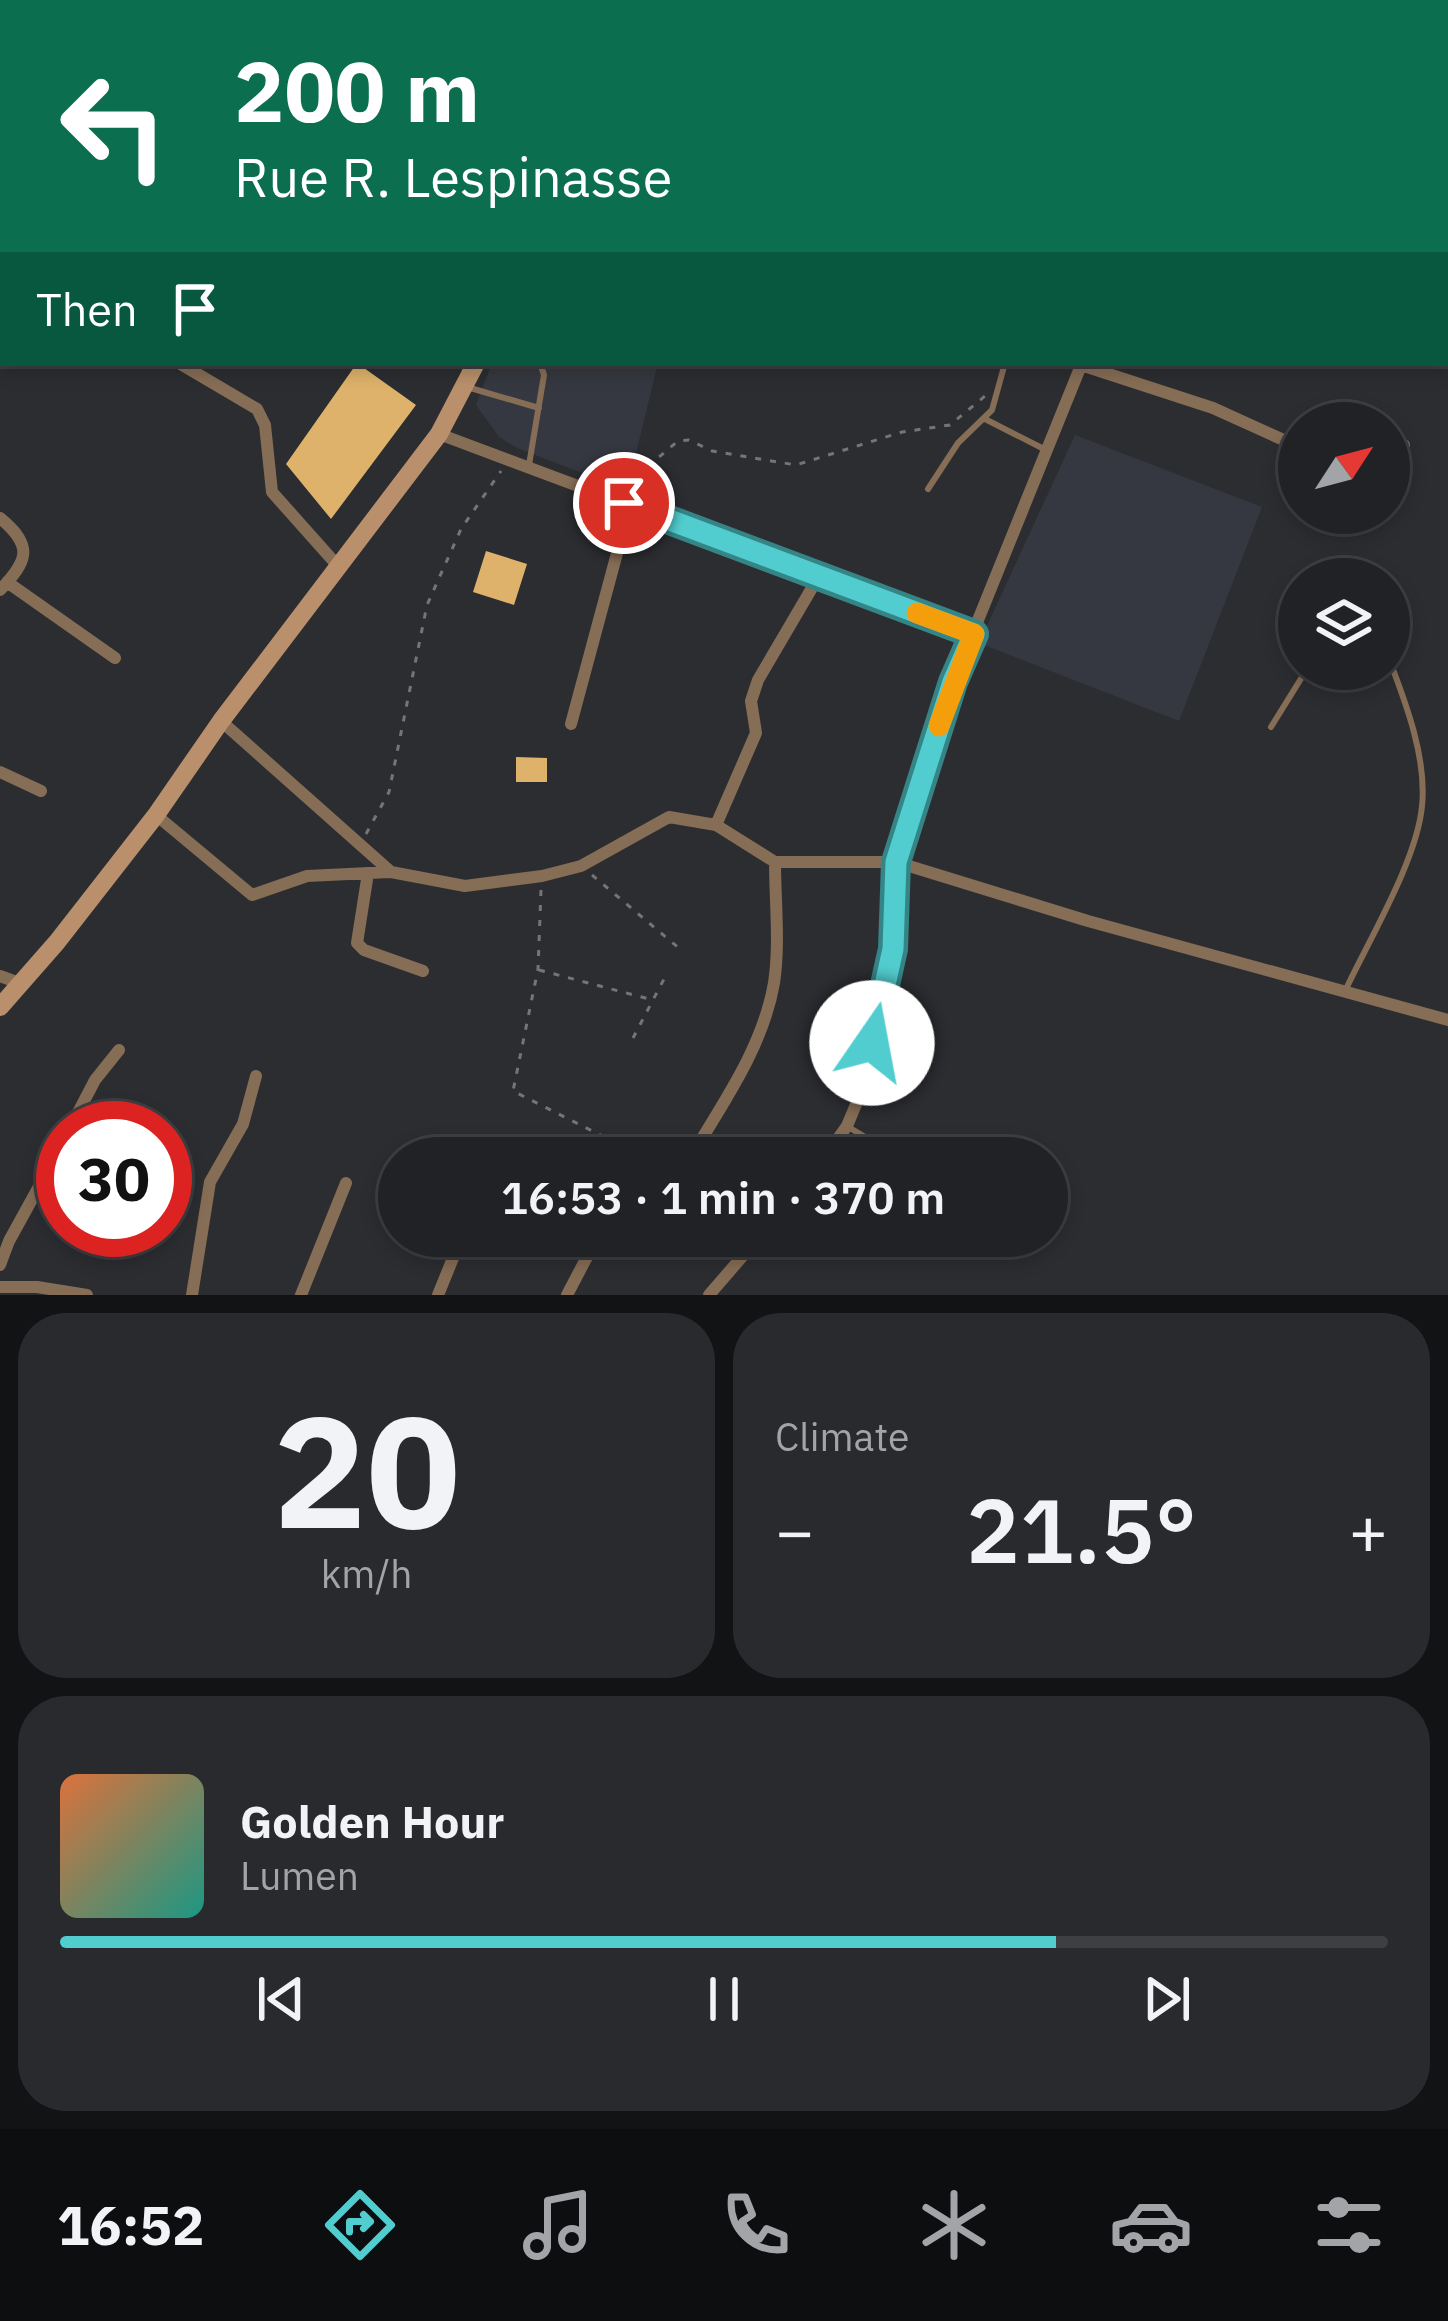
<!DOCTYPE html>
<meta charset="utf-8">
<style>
body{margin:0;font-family:"IBM Plex Sans",sans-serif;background:#292a2d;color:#f1f3f6;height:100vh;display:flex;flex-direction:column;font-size:45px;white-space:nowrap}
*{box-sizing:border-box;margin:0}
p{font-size:39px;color:#a2a4a7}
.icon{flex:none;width:66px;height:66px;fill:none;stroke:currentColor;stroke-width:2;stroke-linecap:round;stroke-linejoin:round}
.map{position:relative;height:1295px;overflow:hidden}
.panel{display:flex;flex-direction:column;gap:18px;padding:18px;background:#121314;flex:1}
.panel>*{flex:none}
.hud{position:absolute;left:0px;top:0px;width:1449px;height:366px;box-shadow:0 6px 18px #0003,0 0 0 3px #3e3f42;background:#0b6e4f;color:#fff;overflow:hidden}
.needle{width:78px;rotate:54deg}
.tools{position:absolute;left:1278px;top:402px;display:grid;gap:24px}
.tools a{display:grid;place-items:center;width:132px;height:132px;border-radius:50%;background:#212225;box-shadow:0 6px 18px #0003,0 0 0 3px #3e3f42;font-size:60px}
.speed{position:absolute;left:36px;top:1101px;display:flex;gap:24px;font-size:60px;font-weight:700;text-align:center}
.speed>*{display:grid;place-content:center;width:156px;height:156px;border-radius:50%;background:#212225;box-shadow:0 6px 18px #0003,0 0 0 3px #3e3f42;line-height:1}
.speed .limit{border:18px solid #d22;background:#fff;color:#111}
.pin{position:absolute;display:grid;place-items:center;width:102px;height:102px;color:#fff;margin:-51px;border:6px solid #fff;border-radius:50%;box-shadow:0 3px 12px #0007}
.me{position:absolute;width:132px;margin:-66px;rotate:12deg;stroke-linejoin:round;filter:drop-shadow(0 0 9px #0008)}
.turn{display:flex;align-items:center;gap:42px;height:252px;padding:0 36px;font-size:54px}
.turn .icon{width:156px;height:156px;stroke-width:2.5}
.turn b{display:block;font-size:84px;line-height:102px}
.then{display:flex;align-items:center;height:114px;padding:0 36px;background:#0003;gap:24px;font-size:45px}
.big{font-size:90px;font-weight:600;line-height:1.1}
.panel .card{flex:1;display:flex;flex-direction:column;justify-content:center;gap:18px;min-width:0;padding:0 42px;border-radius:48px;background:#292a2d}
.panel .dial{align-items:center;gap:0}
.dial b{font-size:156px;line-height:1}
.song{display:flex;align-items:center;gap:36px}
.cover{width:144px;height:144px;border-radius:18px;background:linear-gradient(135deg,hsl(20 70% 55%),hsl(170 70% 35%))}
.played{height:12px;border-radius:6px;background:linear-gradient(90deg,#52cdcf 75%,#3e3f42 75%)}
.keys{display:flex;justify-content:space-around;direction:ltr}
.heat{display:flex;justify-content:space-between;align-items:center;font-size:66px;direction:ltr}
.panel .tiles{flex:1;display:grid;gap:18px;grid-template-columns:1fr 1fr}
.card:last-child{grid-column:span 2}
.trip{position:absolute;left:378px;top:1137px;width:690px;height:120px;border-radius:60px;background:#212225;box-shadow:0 6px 18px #0003,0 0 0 3px #3e3f42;font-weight:600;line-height:120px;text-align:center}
.dock{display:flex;height:192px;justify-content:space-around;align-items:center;background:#0d0e0f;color:#a2a4a7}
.dock .icon{width:84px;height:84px}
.dock .active{color:#52cdcf}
.dock b{font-size:54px;color:#f1f3f6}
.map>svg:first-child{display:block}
.built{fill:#363841}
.building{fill:#deb26a}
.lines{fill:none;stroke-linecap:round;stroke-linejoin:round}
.path{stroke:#747578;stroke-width:3;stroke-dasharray:6 9;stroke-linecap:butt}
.lane{stroke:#866d56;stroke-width:6}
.street{stroke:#866d56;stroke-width:12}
.secondary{stroke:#b9906b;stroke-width:18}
.route-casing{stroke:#358587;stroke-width:30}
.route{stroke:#52cdcf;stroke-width:21}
.slow{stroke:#f59e0b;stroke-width:21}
</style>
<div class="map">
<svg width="1448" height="1295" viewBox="0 0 1448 1295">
<rect width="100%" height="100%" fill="#2c2d31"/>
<path class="built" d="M492 363H658L627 490 517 448 499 437 476 405Z
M1075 435 1262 507 1179 721 979 643Z"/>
<path class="building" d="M357 363 416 405 331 519 286 464Z
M486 551 527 564 514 605 473 592Z
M516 757 547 758V782H516Z"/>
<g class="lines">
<path class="path" d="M1446 278 1448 275
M632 492 646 468 678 441 689 440 712 451 796 465 902 432 950 425 985 396
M366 834 389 792 427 605 461 529 501 471
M592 875 680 949
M541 890 538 969 513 1091 624 1147
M539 970 653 1000
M633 1038 664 979"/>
<path class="lane" d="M467 387 539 408
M985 419 1046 450
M529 465 544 375 540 363
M928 489 958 443 992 410 1005 363
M1271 727 1307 669
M1346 989C1370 938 1417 860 1422 806 1427 759 1406 703 1389 659
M850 1128 877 1144 915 1158
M868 1158 877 1144"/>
<path class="street" d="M1205 0 1208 3
M378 3V0
M1228 3 1229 0
M0 79 3 82
M1446 128 1448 129
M0 237 3 235
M0 257 3 258
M179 363 257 409 265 425 272 492 337 565
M1081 365 1213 408 1299 447
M439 434 974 634
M1389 456 1404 445
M0 518C34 546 28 561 0 590
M7 582 115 658
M221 721 391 872 465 886 542 876 581 866 669 817 716 825 775 862H896L1088 921 1448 1020
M571 724 630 505
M0 772 41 791
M156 815 252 895 307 876 390 872
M716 825 756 733 751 701 758 680 819 576
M368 873 357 943 364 950 423 971
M0 976 22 984
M70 1128 95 1080 119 1050
M690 1158C723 1103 763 1047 774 983 780 944 775 901 775 862
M824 1158 847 1126 862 1090 893 949 896 862 953 682 1082 363
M0 1265 9 1241 63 1143
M0 1287H37L87 1295
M192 1295 210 1182 243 1124 256 1076
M301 1295 346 1183
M438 1295 462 1236
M567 1295 588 1255
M709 1295 760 1236"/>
<path class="secondary" d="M582 3 583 0
M0 1007 57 942 156 815 221 721 439 434 476 363"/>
</g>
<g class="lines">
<g class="route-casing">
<path id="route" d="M624 503 974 634 953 682 896 862 893 949 872 1043"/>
</g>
<use href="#route" class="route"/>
<path class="slow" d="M917 613 974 634 939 726"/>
</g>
</svg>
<div class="tools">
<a><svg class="needle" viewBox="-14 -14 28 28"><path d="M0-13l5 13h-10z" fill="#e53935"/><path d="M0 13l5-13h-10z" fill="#a2a4a7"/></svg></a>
<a><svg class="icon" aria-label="layers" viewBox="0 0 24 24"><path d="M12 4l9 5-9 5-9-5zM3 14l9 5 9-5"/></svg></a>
</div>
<div class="speed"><div class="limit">30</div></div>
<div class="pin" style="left:624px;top:503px;background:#d93025"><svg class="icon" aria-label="arrive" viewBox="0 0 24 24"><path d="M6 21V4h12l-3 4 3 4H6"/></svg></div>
<svg class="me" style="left:872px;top:1043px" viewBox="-20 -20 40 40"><circle r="19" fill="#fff"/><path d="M0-13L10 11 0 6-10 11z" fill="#52cdcf"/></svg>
<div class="trip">16:53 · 1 min · 370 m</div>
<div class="hud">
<div class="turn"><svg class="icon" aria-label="left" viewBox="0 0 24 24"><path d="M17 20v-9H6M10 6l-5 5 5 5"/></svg><div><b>200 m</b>Rue R. Lespinasse</div></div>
<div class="then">Then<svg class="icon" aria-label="arrive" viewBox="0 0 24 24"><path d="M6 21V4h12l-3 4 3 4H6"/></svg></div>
</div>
</div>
<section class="panel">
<div class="tiles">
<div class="card dial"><b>20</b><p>km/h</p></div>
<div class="card"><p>Climate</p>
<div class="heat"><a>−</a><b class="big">21.5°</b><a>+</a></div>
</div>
<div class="card">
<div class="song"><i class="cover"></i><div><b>Golden Hour</b><p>Lumen</p></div></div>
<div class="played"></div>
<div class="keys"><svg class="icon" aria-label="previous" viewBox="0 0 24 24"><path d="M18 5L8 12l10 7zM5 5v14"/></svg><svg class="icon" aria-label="pause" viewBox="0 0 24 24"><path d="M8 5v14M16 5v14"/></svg><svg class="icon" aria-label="next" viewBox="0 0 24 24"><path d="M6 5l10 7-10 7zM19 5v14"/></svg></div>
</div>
</div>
</section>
<nav class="dock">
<b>16:52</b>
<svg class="icon active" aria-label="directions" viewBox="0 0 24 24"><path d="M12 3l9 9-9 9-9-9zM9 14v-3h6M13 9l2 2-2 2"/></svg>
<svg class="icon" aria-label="music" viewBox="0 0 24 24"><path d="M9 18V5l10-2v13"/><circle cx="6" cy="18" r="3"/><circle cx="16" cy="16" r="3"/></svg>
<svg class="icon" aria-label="phone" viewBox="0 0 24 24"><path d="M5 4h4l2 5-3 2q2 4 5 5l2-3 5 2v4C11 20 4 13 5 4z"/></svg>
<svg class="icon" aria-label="climate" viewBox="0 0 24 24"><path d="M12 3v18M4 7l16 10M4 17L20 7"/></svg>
<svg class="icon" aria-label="car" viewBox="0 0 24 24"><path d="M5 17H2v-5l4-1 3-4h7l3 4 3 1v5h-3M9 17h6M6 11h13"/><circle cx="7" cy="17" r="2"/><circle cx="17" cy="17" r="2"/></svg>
<svg class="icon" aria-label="filters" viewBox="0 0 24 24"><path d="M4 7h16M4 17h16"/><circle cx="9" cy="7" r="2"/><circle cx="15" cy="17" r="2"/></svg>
</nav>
